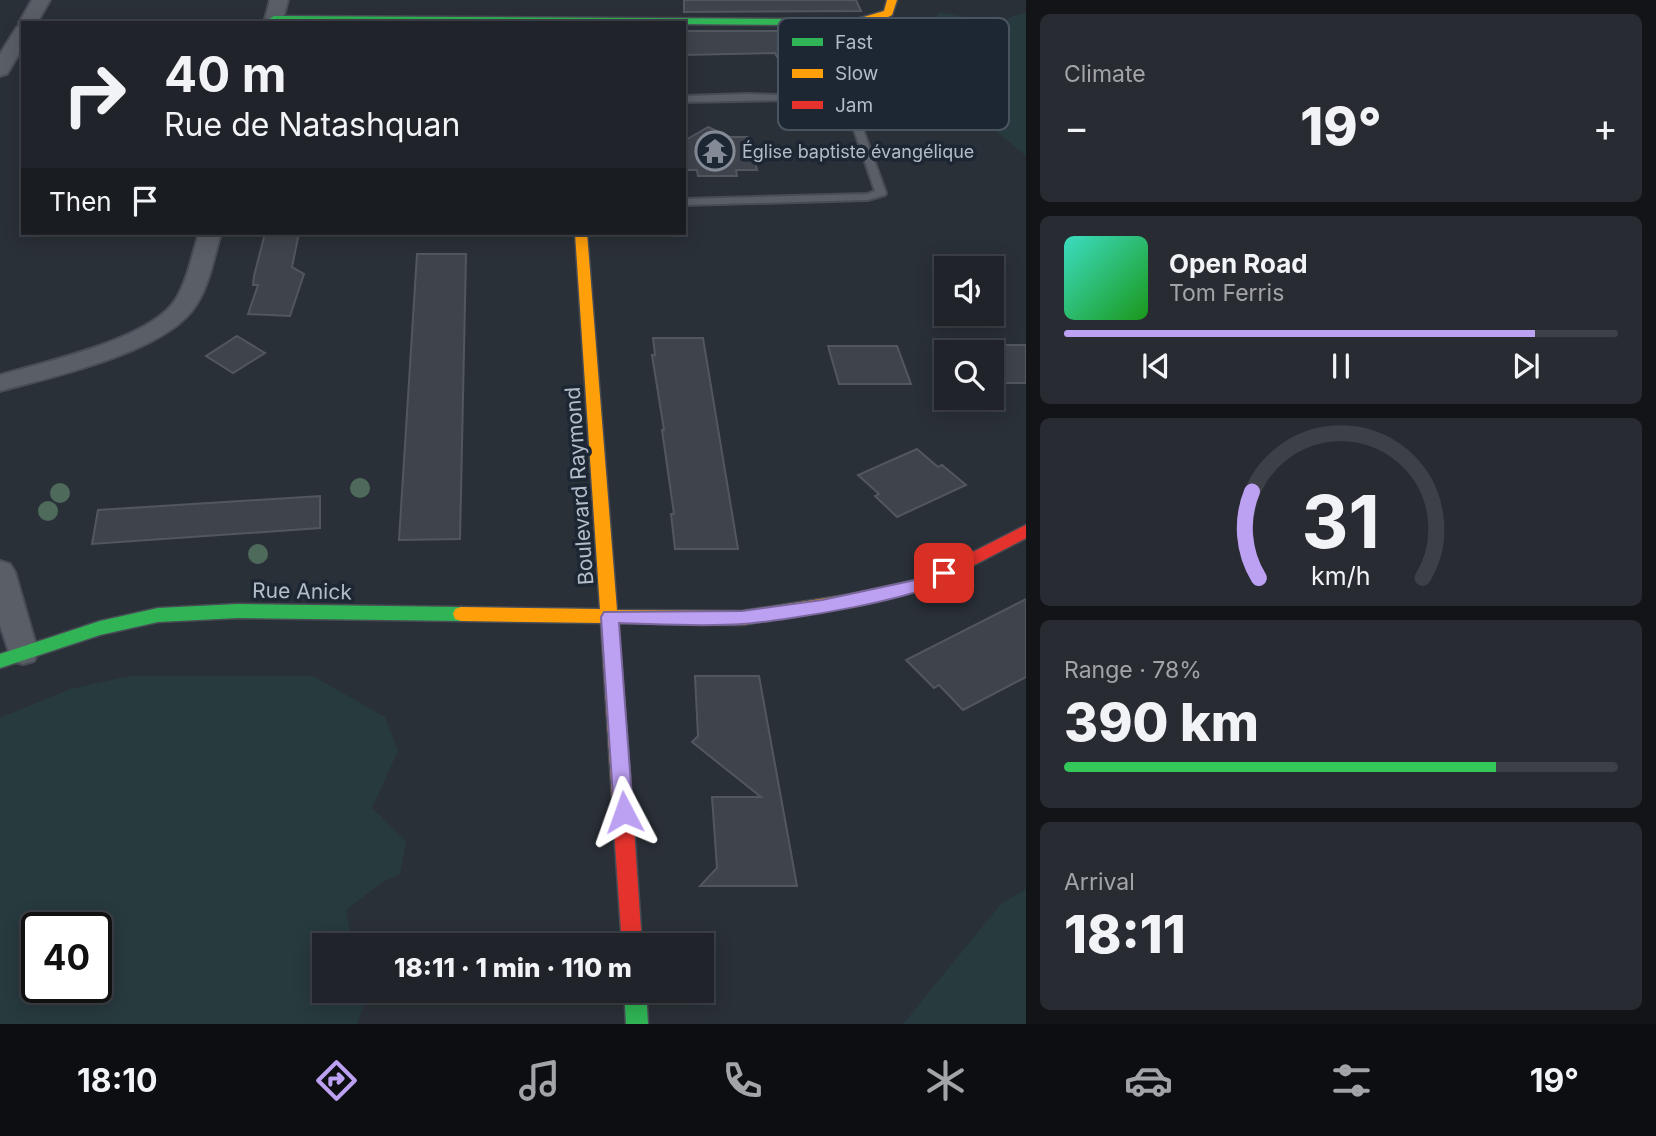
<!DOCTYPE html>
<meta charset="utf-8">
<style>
body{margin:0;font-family:Inter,sans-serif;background:#282c32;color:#f1f3f6;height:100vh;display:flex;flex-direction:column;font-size:26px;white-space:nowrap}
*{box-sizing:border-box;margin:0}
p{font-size:23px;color:#a2a4a8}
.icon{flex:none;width:38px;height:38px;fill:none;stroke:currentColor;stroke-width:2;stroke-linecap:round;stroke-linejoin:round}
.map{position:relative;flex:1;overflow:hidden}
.side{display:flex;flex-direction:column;gap:14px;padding:14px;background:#121417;width:630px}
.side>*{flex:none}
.guide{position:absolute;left:21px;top:21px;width:665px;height:214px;border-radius:0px;box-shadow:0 4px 18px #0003,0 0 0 2px #3d4147;background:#20242a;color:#f1f3f6;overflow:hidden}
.buttons{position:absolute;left:934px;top:256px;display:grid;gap:14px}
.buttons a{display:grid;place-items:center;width:70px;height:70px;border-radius:0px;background:#20242a;box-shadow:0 4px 18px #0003,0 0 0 2px #3d4147;font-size:35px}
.speed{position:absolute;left:21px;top:912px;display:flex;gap:14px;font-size:35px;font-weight:700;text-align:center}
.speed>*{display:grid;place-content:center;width:91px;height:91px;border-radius:50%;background:#20242a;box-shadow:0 4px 18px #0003,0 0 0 2px #3d4147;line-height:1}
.speed .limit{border:4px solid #111;border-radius:10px;background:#fff;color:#111}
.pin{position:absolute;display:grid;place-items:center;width:60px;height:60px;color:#fff;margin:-30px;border-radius:14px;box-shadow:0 4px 10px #0006}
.me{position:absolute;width:77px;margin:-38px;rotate:356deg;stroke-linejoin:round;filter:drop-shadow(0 0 5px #0008)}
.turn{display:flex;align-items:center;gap:24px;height:147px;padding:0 28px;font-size:32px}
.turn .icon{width:91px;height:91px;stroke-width:2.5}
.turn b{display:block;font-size:49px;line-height:60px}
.then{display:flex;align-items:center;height:66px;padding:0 28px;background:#0003;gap:14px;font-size:26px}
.big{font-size:52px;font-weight:800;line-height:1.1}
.side .widget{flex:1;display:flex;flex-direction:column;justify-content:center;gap:10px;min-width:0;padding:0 24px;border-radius:10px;background:#282c32}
.side .dial{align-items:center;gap:0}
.dial svg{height:182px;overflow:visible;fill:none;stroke:#3d4147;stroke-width:7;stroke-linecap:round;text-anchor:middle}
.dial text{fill:#f1f3f6;stroke:none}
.song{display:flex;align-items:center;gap:21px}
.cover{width:84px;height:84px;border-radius:10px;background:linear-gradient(135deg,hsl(170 70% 55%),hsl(120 70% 35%))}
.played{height:7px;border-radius:4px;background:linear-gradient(90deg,#bca0f2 85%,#3d4147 85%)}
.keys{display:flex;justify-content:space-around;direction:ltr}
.heat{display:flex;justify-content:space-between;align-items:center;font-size:38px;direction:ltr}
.charge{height:10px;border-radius:5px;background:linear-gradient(90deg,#34c759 78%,#3d4147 0)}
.trip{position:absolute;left:312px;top:933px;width:402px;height:70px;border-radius:0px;background:#20242a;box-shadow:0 4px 18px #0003,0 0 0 2px #3d4147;font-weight:800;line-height:70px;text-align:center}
.tabs{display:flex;height:112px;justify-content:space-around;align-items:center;background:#0d0e11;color:#a2a4a8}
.tabs .icon{width:49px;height:49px}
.tabs .selected{color:#bca0f2}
.tabs b{font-size:32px;color:#f1f3f6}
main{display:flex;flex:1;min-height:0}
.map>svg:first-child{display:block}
.green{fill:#273a3e;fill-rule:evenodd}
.building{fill:#3f444c;stroke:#52575f;stroke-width:2}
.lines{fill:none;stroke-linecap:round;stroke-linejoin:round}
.lane-casing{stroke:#484c55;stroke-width:4}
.street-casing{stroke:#484c55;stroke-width:4}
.fast-casing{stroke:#484c55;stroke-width:3}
.slow-casing{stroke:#484c55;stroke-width:3}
.jam-casing{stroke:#484c55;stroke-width:3}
.lane{fill:#5a5e66;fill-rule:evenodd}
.street{fill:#5a5e66;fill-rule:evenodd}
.fast{fill:#30b455;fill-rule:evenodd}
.slow{fill:#ff9f0a;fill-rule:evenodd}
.jam{fill:#e5322d;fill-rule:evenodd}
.tree{fill:#4e6a5a}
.route{fill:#bca0f2;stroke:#7a689d;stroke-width:2}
.labels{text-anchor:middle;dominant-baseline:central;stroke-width:7;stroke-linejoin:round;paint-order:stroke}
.far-poi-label{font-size:18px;fill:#b4bcc9;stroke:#1d2633;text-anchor:start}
.street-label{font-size:21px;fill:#b4bcc9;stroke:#1d2633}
.key{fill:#1d2633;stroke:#4a5360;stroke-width:2}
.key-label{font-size:19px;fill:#b4bcc9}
</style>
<main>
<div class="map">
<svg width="1026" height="1024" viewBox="0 0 1026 1024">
<rect width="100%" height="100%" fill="#2a3038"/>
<path class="green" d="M940 12 997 24 1013 16 1026 13V156L935 80 927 50 918 36Z
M129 676H313L385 717 398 751 372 808 406 841 400 874 381 883 346 910 353 945H324V990L369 991 357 1024H0V718L70 689ZM37 928H96V987H37Z
M1026 889V1024H903L1000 905Z"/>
<path class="building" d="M684 0H856L861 11 684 12Z
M684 31H869L881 59 777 57 775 53 684 55Z
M708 127 730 137H748L757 170H736L737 176H698L697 170H684V141Z
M265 233H299L292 267 304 274 290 316 248 314 258 285H253L254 276Z
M417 254H466L460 539 399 540Z
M237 336 265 353 233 373 206 356Z
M653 338H703L738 549H675L671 514H674L662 430H664L652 355H655Z
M992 345H1026V383H992Z
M828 346H897L911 384H839Z
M917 449 938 467 942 465 966 485 897 517 875 496 879 494 858 475Z
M320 496V528L92 544 98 510Z
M1026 599V677L963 710 939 685 934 688 906 660Z
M695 676H759L797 886H700L717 868 712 797H761L692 742 698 736Z"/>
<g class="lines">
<g class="lane-casing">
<path id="lane" d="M747 94 810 96 854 105 886 193 885 195 868 200 684 205V199L867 194 875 191 847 109 789 100 684 102V96Z"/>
</g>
<g class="street-casing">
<path id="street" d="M32 0H50L37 23H23V47L7 74 0 76V54L17 27 21 26 19 23Z
M270 0H288L282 23H264Z
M199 233H221C213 260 209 290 191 312 156 354 52 377 0 391V375C44 362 152 339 176 299 188 279 192 255 199 233Z
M0 561 10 564 15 572 38 652 34 661 23 664 12 661 0 625Z"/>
</g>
<g class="fast-casing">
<path id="fast" d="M274 16 795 19 800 22 795 25 270 21 269 19Z
M238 604 461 607 467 609 469 614 467 619 461 621 238 618 158 622 100 635 0 668V654L100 621 158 608Z
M624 990H646L648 1024H626Z"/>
</g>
<g class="slow-casing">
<path id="slow" d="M887 0H897L892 15C863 31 827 26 795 25L790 22 795 19H857L884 11Z
M575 233H587L617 610 742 611 852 594 858 595 860 600 858 605 852 606 742 625 618 623 633 814 630 820 623 823 616 820 613 814 601 623 461 621 455 619 453 614 455 609 461 607 600 609Z"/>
</g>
<g class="jam-casing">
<path id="jam" d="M1026 525V538L930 588 852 606 846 605 844 600 846 595 852 594 920 579Z
M623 805 630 808 633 814 642 945H622L613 814 616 808Z"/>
</g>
<use href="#lane" class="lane"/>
<use href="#street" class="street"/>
<use href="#fast" class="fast"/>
<use href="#slow" class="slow"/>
<use href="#jam" class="jam"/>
</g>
<g class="tree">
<circle cx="360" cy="488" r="10"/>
<circle cx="60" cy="493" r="10"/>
<circle cx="48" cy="511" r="10"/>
<circle cx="258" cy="554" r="10"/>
</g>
<path class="route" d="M944 567 950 569 952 573C938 598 775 622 742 624 701 627 659 624 619 623L633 812 631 818 624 821 617 818 614 812 601 617 604 612 742 611 822 600 920 579Z"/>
<defs>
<g id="temple-ring" transform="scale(2.0125)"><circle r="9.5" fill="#1d2633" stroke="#848b96" stroke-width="1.5"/><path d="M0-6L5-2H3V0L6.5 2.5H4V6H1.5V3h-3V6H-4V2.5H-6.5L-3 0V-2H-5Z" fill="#848b96"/></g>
</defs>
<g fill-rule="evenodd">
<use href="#temple-ring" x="715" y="151"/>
</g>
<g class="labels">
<g class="far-poi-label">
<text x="742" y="151">Église baptiste évangélique</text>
</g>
<g class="street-label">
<text transform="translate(579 486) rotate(-94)">Boulevard Raymond</text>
<text transform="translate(302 591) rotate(1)">Rue Anick</text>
</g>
</g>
<rect x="778" y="18" width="231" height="112" rx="10" class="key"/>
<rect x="792" y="38" width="31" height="8" fill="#30b455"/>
<rect x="792" y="69" width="31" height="9" fill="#ff9f0a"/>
<rect x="792" y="101" width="31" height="8" fill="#e5322d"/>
<g class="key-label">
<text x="835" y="49">Fast</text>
<text x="835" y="80">Slow</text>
<text x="835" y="112">Jam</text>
</g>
</svg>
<div class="buttons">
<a><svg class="icon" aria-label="sound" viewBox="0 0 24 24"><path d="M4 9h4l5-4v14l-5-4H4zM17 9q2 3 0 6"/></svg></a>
<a><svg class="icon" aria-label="search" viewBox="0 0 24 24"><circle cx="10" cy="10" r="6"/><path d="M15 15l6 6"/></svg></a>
</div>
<div class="speed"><div class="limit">40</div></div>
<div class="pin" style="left:944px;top:573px;background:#d93025"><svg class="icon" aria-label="arrive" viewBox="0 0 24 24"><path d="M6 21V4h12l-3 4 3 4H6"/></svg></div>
<svg class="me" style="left:624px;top:812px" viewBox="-20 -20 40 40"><path d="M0-17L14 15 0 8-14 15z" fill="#bca0f2" stroke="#fff" stroke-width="4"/></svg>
<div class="trip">18:11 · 1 min · 110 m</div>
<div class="guide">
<div class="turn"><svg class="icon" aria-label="right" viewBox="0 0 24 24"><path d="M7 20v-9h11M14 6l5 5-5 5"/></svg><div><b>40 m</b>Rue de Natashquan</div></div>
<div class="then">Then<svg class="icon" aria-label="arrive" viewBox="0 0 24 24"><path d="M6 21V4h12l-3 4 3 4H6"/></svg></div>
</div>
</div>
<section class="side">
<div class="widget"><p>Climate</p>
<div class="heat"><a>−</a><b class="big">19°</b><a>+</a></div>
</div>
<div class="widget">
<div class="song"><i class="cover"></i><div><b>Open Road</b><p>Tom Ferris</p></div></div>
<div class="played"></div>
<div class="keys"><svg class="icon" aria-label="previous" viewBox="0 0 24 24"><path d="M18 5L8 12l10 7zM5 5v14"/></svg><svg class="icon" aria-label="pause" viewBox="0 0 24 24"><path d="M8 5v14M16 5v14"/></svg><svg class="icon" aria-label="next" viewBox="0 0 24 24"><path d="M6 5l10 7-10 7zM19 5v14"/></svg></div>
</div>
<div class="widget dial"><svg viewBox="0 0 100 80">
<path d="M14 69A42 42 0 1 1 86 69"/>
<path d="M14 69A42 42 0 0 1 11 31" stroke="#bca0f2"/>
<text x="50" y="56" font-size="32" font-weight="700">31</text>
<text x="50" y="72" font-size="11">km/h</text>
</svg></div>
<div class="widget"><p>Range · 78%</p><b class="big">390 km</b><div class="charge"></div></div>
<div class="widget"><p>Arrival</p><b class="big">18:11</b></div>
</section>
</main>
<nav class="tabs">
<b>18:10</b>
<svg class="icon selected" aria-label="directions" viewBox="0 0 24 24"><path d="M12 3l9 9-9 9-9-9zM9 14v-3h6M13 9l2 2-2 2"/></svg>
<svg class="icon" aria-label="music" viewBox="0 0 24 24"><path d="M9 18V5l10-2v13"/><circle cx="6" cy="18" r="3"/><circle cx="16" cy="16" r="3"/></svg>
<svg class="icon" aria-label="phone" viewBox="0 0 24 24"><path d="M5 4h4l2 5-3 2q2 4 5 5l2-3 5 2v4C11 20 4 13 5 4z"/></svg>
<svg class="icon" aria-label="climate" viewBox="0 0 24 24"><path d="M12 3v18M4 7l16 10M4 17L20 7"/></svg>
<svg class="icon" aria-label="car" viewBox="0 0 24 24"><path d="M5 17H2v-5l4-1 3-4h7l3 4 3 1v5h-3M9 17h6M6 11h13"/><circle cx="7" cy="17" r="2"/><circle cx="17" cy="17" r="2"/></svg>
<svg class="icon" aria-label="filters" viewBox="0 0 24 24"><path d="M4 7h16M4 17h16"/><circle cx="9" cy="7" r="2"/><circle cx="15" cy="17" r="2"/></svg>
<b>19°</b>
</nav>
